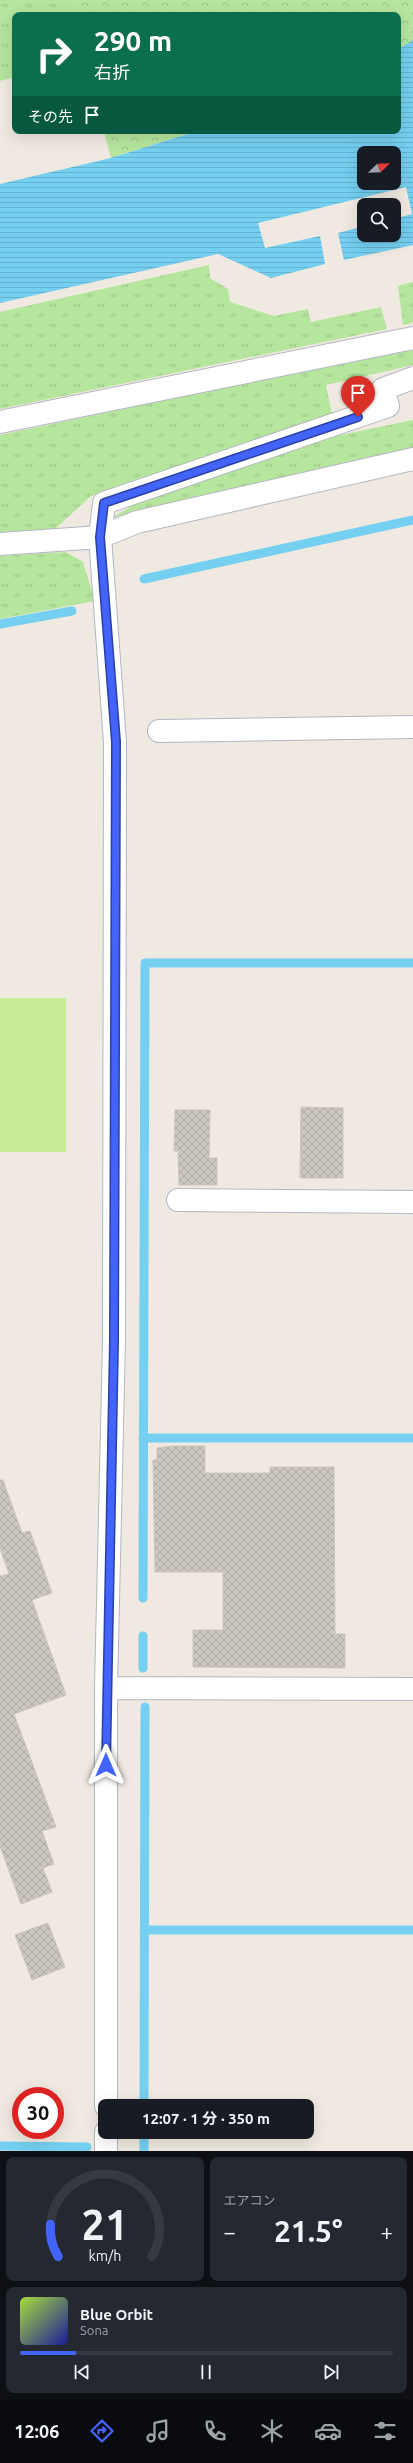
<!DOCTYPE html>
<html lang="ja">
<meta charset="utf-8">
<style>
body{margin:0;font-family:Ubuntu,"Noto Sans JP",sans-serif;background:#242831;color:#f1f3f6;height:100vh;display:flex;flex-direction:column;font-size:15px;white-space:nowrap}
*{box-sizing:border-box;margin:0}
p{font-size:13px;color:#9ea1a6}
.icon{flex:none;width:22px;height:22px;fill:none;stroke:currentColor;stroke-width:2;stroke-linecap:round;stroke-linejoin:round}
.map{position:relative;height:2151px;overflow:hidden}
.sheet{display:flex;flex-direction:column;gap:6px;padding:6px;background:#0d0f14;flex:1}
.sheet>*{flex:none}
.top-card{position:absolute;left:12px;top:12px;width:389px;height:122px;border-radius:8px;box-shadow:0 4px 16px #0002;background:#0b6e4f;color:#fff;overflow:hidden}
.needle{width:26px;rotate:67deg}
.controls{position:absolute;left:357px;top:146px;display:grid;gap:8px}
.controls a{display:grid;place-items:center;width:44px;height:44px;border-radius:8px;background:#171b24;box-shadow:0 4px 16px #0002;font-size:20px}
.speed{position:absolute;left:12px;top:2087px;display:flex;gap:8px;font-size:20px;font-weight:700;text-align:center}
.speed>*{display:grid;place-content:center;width:52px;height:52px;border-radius:50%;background:#171b24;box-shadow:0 4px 16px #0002;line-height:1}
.speed .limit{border:6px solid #d22;background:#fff;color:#111}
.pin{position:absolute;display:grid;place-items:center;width:34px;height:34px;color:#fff;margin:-41px -17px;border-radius:50% 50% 50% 0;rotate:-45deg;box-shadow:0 0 4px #0007}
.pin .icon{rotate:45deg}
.me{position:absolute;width:44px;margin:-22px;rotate:0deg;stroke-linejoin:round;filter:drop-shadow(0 0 3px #0008)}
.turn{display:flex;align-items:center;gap:14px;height:84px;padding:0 16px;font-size:18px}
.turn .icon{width:52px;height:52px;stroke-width:2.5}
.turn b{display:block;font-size:28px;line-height:34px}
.then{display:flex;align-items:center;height:38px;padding:0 16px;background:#0003;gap:8px;font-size:15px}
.big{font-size:30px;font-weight:700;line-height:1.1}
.sheet .tile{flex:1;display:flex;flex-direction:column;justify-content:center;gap:6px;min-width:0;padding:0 14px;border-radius:8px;background:#242831}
.sheet .dial{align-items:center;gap:0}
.dial svg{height:104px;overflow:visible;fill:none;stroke:#363941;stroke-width:7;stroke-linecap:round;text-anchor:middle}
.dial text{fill:#f1f3f6;stroke:none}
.song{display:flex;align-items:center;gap:12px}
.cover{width:48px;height:48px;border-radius:6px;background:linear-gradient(135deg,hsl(80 70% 55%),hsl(240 70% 35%))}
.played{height:4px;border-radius:2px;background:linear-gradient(90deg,#4264fb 15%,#363941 15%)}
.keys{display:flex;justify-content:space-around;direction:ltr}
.heat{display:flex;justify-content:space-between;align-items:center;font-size:22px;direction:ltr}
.sheet .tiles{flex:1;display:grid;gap:6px;grid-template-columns:1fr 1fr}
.tile:last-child{grid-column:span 2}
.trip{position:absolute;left:98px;top:2099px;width:216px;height:40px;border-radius:8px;background:#171b24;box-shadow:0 4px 16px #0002;font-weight:700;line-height:40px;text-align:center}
.dock{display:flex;height:64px;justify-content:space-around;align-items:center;background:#090b0e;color:#9ea1a6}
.dock .icon{width:28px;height:28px}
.dock .on{color:#4264fb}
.dock b{font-size:18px;color:#f1f3f6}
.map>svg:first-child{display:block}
.grass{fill:url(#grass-tufts)}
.forest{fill:url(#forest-crowns)}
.pitch{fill:#c9ec9a}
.water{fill:url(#water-rules);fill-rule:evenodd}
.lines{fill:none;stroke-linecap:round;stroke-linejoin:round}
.stream{stroke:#75cff0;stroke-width:9}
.building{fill:url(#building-cross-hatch);stroke:#cbc5ba}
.street-casing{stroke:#b4b7c1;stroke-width:24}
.street{stroke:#fff;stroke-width:22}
.route-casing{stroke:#2b41a3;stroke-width:10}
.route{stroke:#4264fb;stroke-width:7}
</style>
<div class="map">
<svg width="413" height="2151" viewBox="0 0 413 2151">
<defs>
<pattern id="grass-tufts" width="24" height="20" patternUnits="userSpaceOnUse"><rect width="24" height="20" fill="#b6e59e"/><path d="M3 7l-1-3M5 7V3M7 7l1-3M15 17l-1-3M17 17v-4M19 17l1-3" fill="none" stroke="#9dc588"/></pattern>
<pattern id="forest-crowns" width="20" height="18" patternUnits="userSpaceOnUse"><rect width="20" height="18" fill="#b6e59e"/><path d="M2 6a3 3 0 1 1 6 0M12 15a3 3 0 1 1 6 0" fill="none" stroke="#9dc588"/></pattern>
<pattern id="water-rules" width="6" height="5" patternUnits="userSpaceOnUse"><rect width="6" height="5" fill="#75cff0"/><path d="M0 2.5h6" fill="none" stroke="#66b2ce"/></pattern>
<pattern id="building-cross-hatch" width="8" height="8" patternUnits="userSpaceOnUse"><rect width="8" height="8" fill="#cbc7bf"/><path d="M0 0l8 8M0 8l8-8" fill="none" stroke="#afaba4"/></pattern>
</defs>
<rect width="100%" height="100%" fill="#efe9e1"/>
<path class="grass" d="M0 0H72L76 15H15V77L0 81Z
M209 265 210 278 228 289 230 302 274 316 308 309 311 322 381 307 387 329 0 409V312Z
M413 282V323L403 325 398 286Z
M413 348V365L326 385 333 419 91 496 55 529 0 532V435Z
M413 420V450L111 518 152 495 326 438Z
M66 552 83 562 95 601 0 619V556Z"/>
<path class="forest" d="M72 0H413V40L398 49V15H76Z
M104 131H197L111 158Z"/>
<path class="pitch" d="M0 998H66V1152H0Z"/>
<path class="water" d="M413 40V245L344 260 338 233 364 226V235H394V219L412 214 406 187 258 223 265 248 320 236 325 264 271 278 218 254 0 303V184L111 158 197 131H398V49ZM364 153H394V183H364Z"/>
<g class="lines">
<path class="stream" d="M144 579 413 520
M0 624 72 611
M143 1438H413
M143 1598 145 963H413
M143 1636V1668
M144 1930H413
M144 2106 145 1707
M0 2146 87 2147
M144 2151V2132"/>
</g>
<path class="building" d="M301 1107 343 1108V1178H300Z
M175 1110H210L209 1158H217V1185H179L178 1151H174Z
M172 1446H205V1473H270V1467H334L335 1634H345V1668L193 1667V1630H223V1572H155L153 1460H157V1448Z
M0 1480H3L22 1533 30 1531 52 1593 32 1600 66 1695 14 1714 56 1827 42 1831 54 1864 43 1868 52 1892 21 1904 0 1846V1576L9 1574 0 1548Z
M48 1923 65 1967 32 1980 15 1935Z"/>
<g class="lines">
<g class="street-casing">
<path id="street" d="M413 378 383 389 388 406 104 503 100 537 137 522 413 459
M0 422 413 338
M0 544 100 537 115 742 114 1341 106 1688V2106
M159 731 413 727
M178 1200 413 1202
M106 1688 413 1689
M106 2132V2151"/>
</g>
<use href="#street" class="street"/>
</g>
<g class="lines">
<g class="route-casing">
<path id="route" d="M106 1765 114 1341 116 742 100 537 104 503 358 417"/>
</g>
<use href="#route" class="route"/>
</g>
</svg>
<div class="controls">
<a><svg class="needle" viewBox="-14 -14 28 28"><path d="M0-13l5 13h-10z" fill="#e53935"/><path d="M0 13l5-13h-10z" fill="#9ea1a6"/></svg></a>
<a><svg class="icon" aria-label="search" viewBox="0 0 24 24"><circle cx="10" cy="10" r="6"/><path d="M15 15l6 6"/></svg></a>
</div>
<div class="speed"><div class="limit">30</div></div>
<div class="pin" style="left:358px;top:417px;background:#d93025"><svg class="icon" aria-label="arrive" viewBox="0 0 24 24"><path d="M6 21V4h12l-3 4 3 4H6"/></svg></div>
<svg class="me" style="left:106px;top:1765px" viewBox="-20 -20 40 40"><path d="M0-17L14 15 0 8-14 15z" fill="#4264fb" stroke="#fff" stroke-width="4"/></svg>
<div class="trip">12:07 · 1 分 · 350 m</div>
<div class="top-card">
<div class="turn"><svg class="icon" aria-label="right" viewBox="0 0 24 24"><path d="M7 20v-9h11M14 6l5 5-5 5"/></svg><div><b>290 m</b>右折</div></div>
<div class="then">その先<svg class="icon" aria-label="arrive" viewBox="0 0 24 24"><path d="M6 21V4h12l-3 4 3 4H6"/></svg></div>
</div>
</div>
<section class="sheet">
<div class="tiles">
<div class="tile dial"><svg viewBox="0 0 100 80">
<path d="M14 69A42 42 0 1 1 86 69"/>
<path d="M14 69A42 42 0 0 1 8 44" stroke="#4264fb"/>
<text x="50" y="56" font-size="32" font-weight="700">21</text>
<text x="50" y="72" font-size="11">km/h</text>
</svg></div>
<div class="tile"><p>エアコン</p>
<div class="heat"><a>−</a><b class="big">21.5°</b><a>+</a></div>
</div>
<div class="tile">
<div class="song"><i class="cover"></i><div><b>Blue Orbit</b><p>Sona</p></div></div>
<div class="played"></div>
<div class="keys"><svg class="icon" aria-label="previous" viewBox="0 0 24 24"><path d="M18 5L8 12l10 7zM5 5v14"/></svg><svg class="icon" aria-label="pause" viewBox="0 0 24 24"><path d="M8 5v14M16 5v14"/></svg><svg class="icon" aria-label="next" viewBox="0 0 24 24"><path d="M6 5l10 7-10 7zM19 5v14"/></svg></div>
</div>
</div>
</section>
<nav class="dock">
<b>12:06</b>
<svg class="icon on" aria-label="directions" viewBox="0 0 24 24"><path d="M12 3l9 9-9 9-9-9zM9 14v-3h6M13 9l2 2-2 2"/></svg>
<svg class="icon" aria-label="music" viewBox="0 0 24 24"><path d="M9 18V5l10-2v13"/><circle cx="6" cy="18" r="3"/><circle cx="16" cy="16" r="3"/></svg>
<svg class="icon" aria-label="phone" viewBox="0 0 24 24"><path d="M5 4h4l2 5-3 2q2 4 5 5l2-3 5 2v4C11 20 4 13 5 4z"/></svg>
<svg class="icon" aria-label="climate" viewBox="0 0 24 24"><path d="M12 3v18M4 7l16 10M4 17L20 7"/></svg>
<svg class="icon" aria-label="car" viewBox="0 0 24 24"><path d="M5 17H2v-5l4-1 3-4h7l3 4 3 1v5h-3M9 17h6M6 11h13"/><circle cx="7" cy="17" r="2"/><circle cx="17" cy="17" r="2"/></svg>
<svg class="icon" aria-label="filters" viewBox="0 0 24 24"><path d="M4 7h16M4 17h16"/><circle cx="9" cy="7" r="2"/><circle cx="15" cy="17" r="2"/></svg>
</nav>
